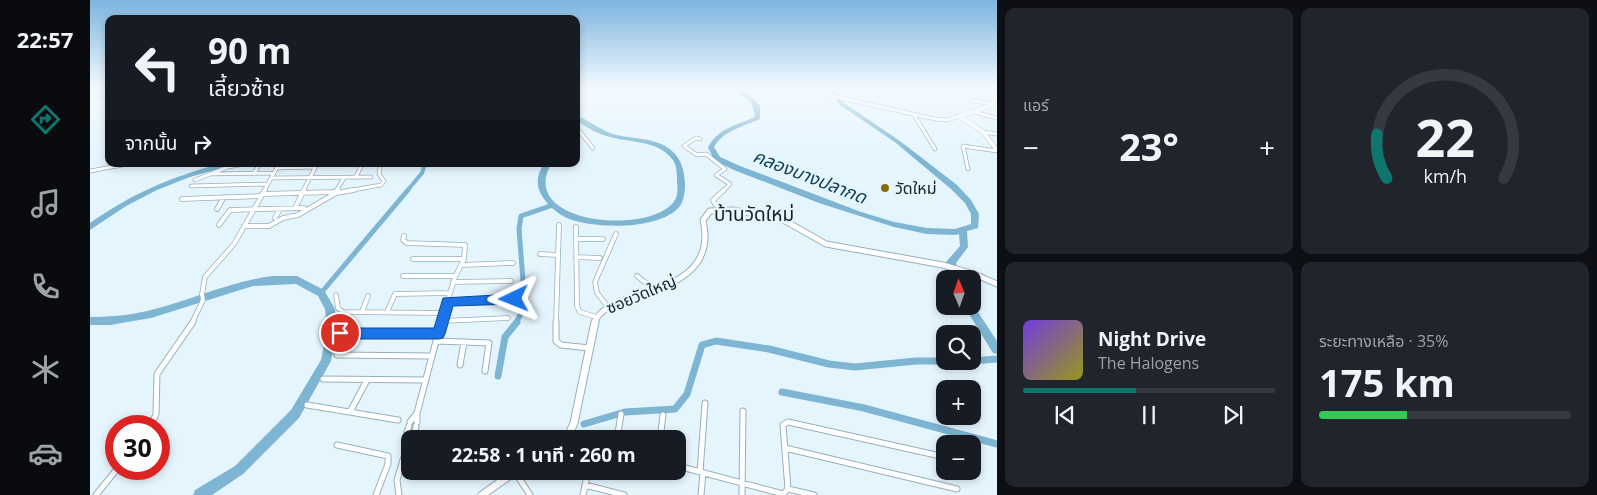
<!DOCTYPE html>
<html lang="th">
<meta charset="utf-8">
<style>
body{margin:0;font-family:"Open Sans","Noto Sans Thai",sans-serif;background:#20242c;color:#f1f3f6;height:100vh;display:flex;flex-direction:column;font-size:19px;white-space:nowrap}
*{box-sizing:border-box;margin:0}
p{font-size:16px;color:#9ea1a6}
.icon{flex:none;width:28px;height:28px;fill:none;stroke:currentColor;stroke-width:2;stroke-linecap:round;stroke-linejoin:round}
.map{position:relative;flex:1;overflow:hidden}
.details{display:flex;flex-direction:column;gap:8px;padding:8px;background:#0d0f14;width:600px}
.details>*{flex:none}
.hud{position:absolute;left:15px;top:15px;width:475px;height:152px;border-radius:10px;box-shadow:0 2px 8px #0003;background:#171b24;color:#f1f3f6;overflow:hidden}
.needle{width:32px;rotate:358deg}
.controls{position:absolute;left:846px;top:270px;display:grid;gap:10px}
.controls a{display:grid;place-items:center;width:45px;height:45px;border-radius:10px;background:#171b24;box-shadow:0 2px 8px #0003;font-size:25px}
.speed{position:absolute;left:15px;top:415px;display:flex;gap:10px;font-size:25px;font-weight:700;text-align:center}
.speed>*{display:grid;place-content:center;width:65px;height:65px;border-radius:50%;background:#171b24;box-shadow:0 2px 8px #0003;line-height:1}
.speed .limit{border:8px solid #d22;background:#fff;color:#111}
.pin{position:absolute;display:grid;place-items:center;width:42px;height:42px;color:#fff;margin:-21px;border:2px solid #fff;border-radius:50%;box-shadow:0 1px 5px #0007}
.me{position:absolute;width:55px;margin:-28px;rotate:268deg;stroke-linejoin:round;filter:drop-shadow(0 0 4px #0008)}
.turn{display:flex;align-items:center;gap:18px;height:105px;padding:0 20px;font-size:22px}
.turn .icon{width:65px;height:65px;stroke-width:2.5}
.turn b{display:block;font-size:35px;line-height:42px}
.then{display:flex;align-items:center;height:48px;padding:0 20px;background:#0003;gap:10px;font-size:19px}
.big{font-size:38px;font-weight:700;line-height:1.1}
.details .widget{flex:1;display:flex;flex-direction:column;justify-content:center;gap:8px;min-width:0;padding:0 18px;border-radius:10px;background:#20242c}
.details .dial{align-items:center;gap:0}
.dial svg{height:130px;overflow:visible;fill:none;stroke:#363941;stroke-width:7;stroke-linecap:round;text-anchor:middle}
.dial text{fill:#f1f3f6;stroke:none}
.song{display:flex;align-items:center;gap:15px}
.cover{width:60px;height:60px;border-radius:8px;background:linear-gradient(135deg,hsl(260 70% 55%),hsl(60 70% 35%))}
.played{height:5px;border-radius:2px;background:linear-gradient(90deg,#0f766e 45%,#363941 45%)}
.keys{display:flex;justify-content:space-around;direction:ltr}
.heat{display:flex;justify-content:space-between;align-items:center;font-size:28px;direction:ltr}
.charge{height:8px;border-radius:4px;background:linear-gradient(90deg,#34c759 35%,#363941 0)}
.details .tiles{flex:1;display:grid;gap:8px;grid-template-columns:repeat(2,1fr)}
.trip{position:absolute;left:311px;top:430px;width:285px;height:50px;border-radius:10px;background:#171b24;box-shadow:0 2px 8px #0003;font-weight:700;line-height:50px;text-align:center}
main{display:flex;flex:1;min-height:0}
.dock{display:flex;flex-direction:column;width:90px;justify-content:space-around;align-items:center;background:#090b0e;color:#9ea1a6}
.dock .icon{width:35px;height:35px}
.dock .on{color:#0f766e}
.dock b{font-size:22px;color:#f1f3f6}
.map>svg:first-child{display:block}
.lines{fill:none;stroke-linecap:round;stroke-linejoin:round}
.canal-far2{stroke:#7db5d2;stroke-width:4}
.canal-far1{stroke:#7db5d2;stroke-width:5}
.canal{stroke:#7db5d2;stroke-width:7}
.river{fill:#7db5d2;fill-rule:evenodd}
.minor-far2-casing{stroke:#96b0be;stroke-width:4.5}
.minor-far1-casing{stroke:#96b0be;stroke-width:5.5}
.minor-casing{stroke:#96b0be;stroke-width:7}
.tertiary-far2-casing{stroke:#96b0be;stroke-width:5}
.tertiary-far1-casing{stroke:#96b0be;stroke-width:7}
.tertiary-casing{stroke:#96b0be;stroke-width:9}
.minor-far2{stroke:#fff;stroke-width:3}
.minor-far1{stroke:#fff;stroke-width:4}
.minor{stroke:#fff;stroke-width:5}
.tertiary-far2{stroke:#fff;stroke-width:4}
.tertiary-far1{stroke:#fff;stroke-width:5}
.tertiary{stroke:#fff;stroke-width:7}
.route{fill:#1a73e8;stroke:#114b97}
.poi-dot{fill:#826e0a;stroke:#e5f5fe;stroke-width:2}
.labels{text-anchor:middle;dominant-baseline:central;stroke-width:5;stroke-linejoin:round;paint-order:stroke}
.poi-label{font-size:16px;fill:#172126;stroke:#e5f5fe;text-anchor:start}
.street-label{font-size:16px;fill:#172126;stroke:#e5f5fe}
.water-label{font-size:18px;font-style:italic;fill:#114055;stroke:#e5f5fe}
.quarter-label{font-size:19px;fill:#172126;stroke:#e5f5fe}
</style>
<main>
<nav class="dock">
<b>22:57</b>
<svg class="icon on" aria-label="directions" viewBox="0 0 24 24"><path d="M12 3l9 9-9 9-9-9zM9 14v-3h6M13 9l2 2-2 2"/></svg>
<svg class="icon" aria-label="music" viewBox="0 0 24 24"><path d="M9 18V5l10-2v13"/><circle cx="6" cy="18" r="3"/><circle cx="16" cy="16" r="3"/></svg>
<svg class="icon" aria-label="phone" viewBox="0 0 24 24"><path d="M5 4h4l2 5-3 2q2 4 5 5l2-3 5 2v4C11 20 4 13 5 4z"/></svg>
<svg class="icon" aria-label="climate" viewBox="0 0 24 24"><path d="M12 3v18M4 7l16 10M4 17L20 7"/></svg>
<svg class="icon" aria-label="car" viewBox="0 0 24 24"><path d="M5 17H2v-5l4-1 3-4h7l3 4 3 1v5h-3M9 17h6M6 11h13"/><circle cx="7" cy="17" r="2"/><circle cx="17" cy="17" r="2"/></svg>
</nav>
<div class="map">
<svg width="907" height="495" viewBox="0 0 907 495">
<rect width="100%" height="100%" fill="#e5f5fe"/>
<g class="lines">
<path class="canal-far2" d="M317 191 332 173 335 164"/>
<path class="canal-far1" d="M231 293 318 190
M426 323 435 306 429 229 431 216 463 205"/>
<path class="canal" d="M882 361 907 359
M408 376 415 337 427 322
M692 392 774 408 907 444
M494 424 535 412 585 409 597 394 612 345 626 341 679 349 739 364 765 367 826 361H881"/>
<path class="river" d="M642 89C655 88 662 97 670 106V119C653 127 634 130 624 147L630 157 650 166 771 212 804 222 837 228 865 229 881 224V214L875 203 861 189 806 143 750 105 739 89H745L754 103 810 141 867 185 881 200 889 214 888 228 877 231 878 247 866 263 869 279H859L856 262 870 246 869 234 865 235 837 234 804 227 729 203 644 170 624 160 618 147C630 127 645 126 665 117 663 99 655 98 642 89Z
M486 115C498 120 508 128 520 133 540 140 564 136 581 150 592 160 594 170 595 184 595 192 594 200 590 206 570 231 503 229 477 218 468 214 460 207 454 199 445 186 446 176 454 164H461C428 223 553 235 582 204 588 198 588 189 587 182 587 175 587 166 583 160 568 140 542 143 520 137 508 134 497 128 486 120Z
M129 164H140L139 166 100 177 67 190 36 206 0 230V223C41 194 81 177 129 164Z
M183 276H207L234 290 245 309 247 330 241 361 209 418 153 474 122 495H103L105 490 145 466 201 410 231 360 237 330 235 309 228 296 206 284 163 286 61 318 20 325H0V317C21 317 41 315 61 310 102 300 141 281 183 276Z
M882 303 907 341V354L903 353 874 306H882Z"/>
<g class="minor-far2-casing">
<path id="minor-far2" d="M727 90 733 94 845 119 858 120 869 116
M0 95 19 94
M883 101 904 104
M884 112 907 118
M824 115 845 149
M486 127 503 148
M893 132 907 134
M610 139 606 138 594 146 607 155 616 154 635 169 626 175 640 184 633 191
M227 164H256
M187 168 225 167
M878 169 873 146 907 151
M0 171 38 164
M164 173 170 164
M120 174 184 173
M266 177 272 164
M181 178 281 177
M105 180 138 167 154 164
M101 186 178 184
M174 191 189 164
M213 191 227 164
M246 191 254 178
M257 191 291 185 294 181 289 174 290 168"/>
</g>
<g class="minor-far1-casing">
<path id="minor-far1" d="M172 194 244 192 248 190
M92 199 171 196
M205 208 214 190
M127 209 134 197
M633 209 625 204 623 200 634 190
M185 218 190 209
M129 225 140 210 214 208
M154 226H179L193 218 208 215 246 193 264 190
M486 227 487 306 490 312 506 317
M314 236 313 240 317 243 375 245 374 259 365 277 351 323
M486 239H513
M450 254 468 255
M486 257 510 258
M323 259H374
M372 265 423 263
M313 276H365
M547 276 565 290
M363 282 421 281
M246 295 248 308 253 312 354 313
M358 301 424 299
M519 308 507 293 505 282 526 234
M272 312 278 296
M297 312 305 294 360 293
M352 321 418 318
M102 323 113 300 112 294 115 277 144 244 175 190
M466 323 469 225"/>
</g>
<g class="minor-casing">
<path id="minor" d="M466 322V341L471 345 500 348
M249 333 349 334
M347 341 399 343 395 371
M247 355 342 356
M370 365 374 342
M233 379 336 380
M217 405 308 420
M260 412 277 380
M320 422 327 413
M327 422V413L351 322
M61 426 66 414 67 374 103 322
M319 426 317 432 320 437
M479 434 487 439
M527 439 531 414
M570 439 573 415
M247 445 298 456V464L286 495
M695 448 867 489
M588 466 693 494 698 489 693 425 698 422 855 457
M425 472 440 495
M610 472 615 403
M495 485 534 495
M698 489 724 495
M6 495 27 469
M309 495 307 480 320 437 325 432 326 426
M493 495 498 471
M611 495 613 473
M652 495 653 411"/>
</g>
<g class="tertiary-far2-casing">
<path id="tertiary-far2" d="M907 95 902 105 869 116 893 132 907 150"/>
</g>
<g class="tertiary-far1-casing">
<path id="tertiary-far1" d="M505 323C512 287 632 301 613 220L620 211 642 210 690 218 736 244 853 265 884 274 907 284"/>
</g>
<g class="tertiary-casing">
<path id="tertiary" d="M472 439 479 434 484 423 505 322
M392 495 426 471"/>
</g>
<use href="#minor-far2" class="minor-far2"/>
<use href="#minor-far1" class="minor-far1"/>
<use href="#minor" class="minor"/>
<use href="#tertiary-far2" class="tertiary-far2"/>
<use href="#tertiary-far1" class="tertiary-far1"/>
<use href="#tertiary" class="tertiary"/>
</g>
<linearGradient id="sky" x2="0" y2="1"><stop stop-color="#7db4df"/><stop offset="0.56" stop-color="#f3faff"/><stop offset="1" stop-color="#f3faff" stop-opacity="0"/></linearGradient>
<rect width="907" height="158" fill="url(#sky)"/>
<path class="route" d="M424 294 428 295 430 299 428 302 424 304 363 306 355 334 353 338 349 339H250L245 337 243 333 245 329 250 328H344L353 298Z"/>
<circle class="poi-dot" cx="795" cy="188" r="5"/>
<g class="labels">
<g class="poi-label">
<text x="805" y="188">วัดใหม่</text>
</g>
<g class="street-label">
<text transform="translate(551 294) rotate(-23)">ซอยวัดใหญ่</text>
</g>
<g class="water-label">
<text transform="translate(720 176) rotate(21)">คลองบางปลากด</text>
</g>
<g class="quarter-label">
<text x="664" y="214">บ้านวัดใหม่</text>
</g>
</g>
</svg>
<div class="controls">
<a><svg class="needle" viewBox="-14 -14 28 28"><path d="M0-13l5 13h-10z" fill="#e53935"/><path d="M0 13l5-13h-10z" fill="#9ea1a6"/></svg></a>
<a><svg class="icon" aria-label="search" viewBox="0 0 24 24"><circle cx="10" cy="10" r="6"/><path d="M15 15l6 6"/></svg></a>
<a>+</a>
<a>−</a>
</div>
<div class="speed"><div class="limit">30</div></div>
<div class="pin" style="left:250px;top:333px;background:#d93025"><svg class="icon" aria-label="arrive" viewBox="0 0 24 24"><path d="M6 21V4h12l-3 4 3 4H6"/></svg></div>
<svg class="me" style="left:424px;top:299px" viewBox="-20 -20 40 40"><path d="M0-17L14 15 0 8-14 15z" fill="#1a73e8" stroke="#fff" stroke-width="4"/></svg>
<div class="trip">22:58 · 1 นาที · 260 m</div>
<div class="hud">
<div class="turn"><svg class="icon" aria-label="left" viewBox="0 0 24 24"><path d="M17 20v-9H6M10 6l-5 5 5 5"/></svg><div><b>90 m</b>เลี้ยวซ้าย</div></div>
<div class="then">จากนั้น<svg class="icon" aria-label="right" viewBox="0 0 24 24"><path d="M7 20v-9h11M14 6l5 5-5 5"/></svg></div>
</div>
</div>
<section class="details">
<div class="tiles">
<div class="widget"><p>แอร์</p>
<div class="heat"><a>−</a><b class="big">23°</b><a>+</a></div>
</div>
<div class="widget dial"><svg viewBox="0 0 100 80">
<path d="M14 69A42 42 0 1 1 86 69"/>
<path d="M14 69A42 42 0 0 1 8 42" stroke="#0f766e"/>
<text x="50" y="56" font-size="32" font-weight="700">22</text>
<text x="50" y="72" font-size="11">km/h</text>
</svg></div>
<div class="widget">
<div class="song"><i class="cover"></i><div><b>Night Drive</b><p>The Halogens</p></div></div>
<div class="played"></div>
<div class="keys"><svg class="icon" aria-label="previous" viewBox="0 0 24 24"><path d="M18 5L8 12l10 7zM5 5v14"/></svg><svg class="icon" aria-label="pause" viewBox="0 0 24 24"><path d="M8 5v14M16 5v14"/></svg><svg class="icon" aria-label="next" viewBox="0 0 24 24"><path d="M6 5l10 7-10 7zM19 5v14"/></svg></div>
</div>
<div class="widget"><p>ระยะทางเหลือ · 35%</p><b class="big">175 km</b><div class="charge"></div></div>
</div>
</section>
</main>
